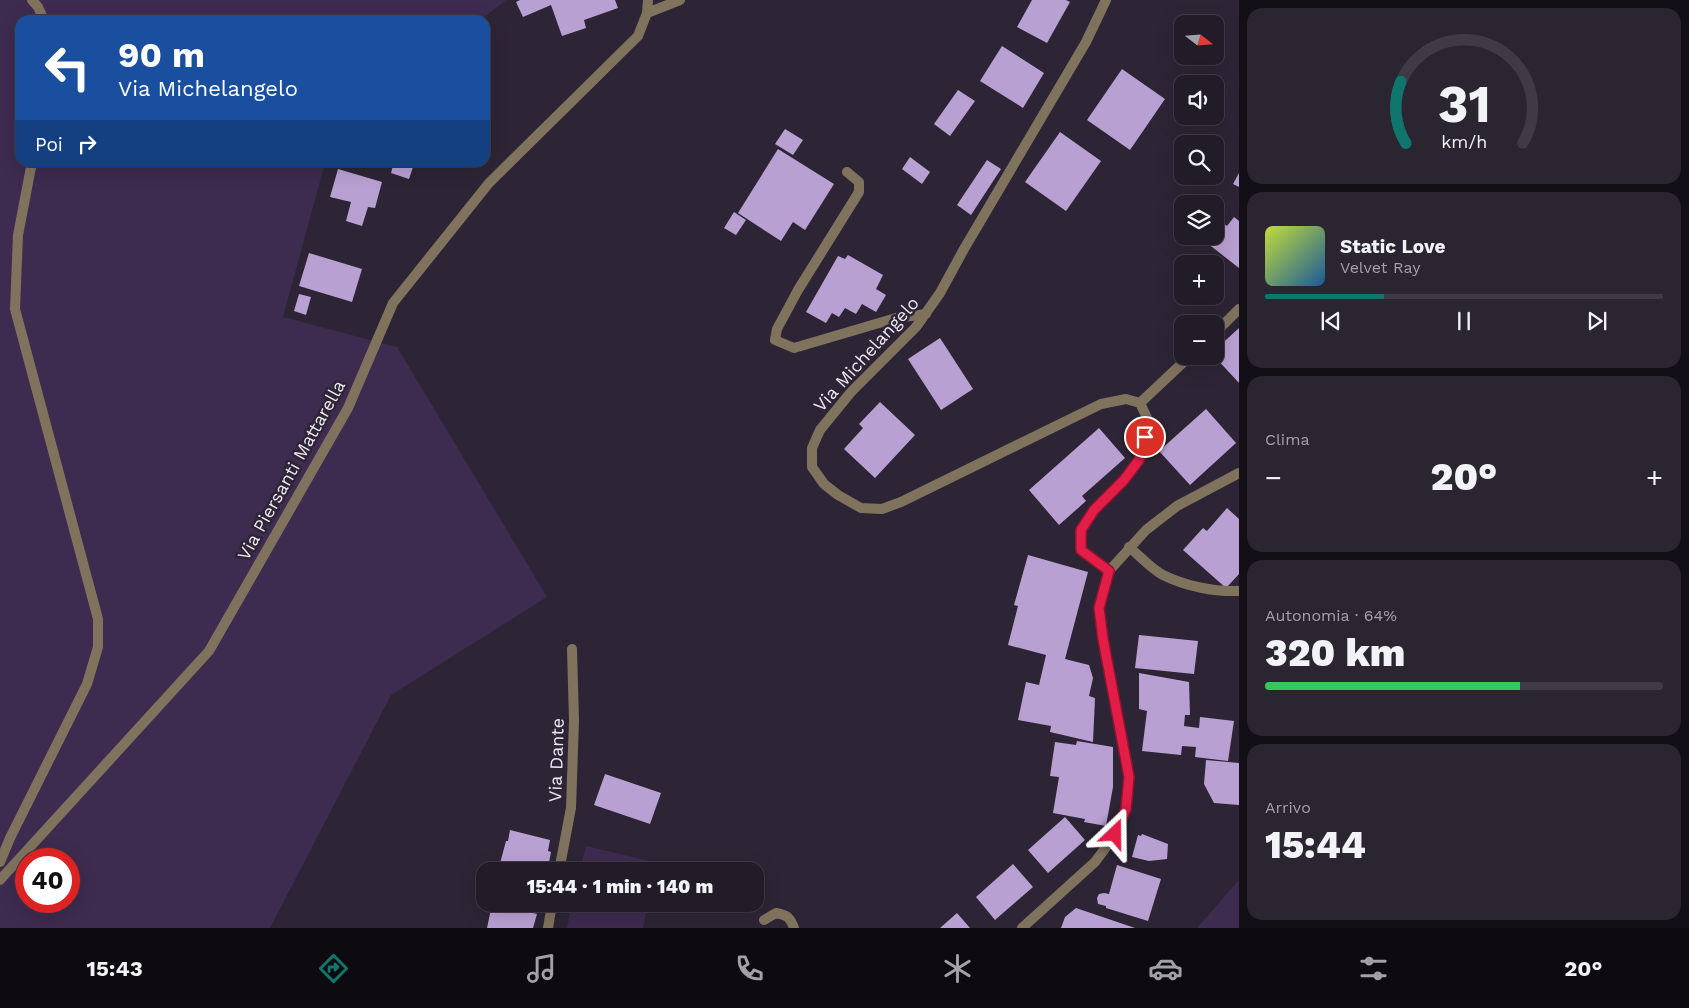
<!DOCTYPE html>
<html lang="it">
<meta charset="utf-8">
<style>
body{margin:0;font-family:"Work Sans",sans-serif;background:#2a2530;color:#f1f3f6;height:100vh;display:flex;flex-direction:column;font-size:19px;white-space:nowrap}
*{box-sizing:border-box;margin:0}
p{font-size:16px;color:#a2a1a8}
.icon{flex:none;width:28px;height:28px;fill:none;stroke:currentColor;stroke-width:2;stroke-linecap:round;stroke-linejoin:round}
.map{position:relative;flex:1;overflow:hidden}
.sheet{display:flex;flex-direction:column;gap:8px;padding:8px;background:#130f16;width:450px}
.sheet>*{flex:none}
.banner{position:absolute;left:15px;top:15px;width:475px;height:152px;border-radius:15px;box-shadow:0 5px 20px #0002,0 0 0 1px #3f3a45;background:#1a4fa0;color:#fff;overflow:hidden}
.needle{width:32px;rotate:107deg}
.buttons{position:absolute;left:1174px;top:15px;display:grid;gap:10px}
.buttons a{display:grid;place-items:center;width:50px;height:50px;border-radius:10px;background:#221c28;box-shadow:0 5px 20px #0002,0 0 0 1px #3f3a45;font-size:25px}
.speed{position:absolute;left:15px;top:848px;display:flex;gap:10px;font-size:25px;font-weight:700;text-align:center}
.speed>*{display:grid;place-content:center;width:65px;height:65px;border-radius:50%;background:#221c28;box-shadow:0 5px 20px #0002,0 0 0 1px #3f3a45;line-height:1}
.speed .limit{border:8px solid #d22;background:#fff;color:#111}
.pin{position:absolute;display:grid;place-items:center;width:42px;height:42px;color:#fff;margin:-21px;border:2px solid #fff;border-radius:50%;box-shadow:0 1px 5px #0007}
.me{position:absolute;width:55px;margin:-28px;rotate:23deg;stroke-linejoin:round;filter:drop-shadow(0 0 4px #0008)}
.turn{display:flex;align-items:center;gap:18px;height:105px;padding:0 20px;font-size:22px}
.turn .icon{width:65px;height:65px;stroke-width:2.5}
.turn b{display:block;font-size:35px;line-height:42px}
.then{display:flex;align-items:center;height:48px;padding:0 20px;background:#0003;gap:10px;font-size:19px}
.big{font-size:38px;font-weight:800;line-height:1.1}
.sheet .tile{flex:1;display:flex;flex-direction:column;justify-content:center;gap:8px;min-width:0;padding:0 18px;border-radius:15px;background:#2a2530}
.sheet .dial{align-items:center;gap:0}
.dial svg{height:130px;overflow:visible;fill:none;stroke:#3f3a45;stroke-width:7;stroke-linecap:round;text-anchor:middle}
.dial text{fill:#f1f3f6;stroke:none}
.song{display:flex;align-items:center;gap:15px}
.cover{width:60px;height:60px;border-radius:8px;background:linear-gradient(135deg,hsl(70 70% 55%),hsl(210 70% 35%))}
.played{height:5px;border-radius:2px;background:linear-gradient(90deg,#0f766e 30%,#3f3a45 30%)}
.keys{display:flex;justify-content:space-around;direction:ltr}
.heat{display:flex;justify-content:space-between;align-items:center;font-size:28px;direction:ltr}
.charge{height:8px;border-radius:4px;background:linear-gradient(90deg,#34c759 64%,#3f3a45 0)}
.trip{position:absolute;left:476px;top:862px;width:288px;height:50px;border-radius:15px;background:#221c28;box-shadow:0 5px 20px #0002,0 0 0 1px #3f3a45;font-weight:800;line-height:50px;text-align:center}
.menu{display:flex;height:80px;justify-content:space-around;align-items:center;background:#0e0b10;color:#a2a1a8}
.menu .icon{width:35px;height:35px}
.menu .active{color:#0f766e}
.menu b{font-size:22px;color:#f1f3f6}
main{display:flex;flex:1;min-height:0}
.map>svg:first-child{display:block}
.green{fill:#3e2b50;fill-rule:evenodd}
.building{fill:#b9a0d3}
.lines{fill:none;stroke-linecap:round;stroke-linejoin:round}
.minor{stroke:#80735e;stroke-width:10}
.tertiary{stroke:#80735e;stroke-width:10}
.route-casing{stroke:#92132f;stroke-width:12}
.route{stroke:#e11d48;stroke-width:9}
.labels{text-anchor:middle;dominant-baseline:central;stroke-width:5;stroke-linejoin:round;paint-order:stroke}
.street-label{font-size:18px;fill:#ece7f2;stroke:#2d2535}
</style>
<main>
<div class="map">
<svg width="1239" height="928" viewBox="0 0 1239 928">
<rect width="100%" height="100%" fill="#2d2535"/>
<path class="green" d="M0 0H506L481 20H20V162L325 163 283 317 397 347 547 597 391 695 270 928H0ZM26 859H69V901H26Z
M586 846 658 863 656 871H580Z
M1239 880V928H1197Z
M572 904H648L643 928H567Z"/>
<path class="building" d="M520 0H615L618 8 584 20 586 28 562 36 551 5 523 17 516 2Z
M1032 0H1066L1070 2 1047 43 1017 27Z
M1002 46 1044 73 1023 108 980 81Z
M1122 69 1165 99 1130 150 1087 120Z
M958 90 975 101 950 136 934 124Z
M785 129 803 140 793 155 775 144Z
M1060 132 1101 161 1066 211 1025 182Z
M778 149 834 184 805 230 793 222 781 241 738 213Z
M910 157 930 172 922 184 902 169Z
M987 160 1001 169 971 215 957 205Z
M394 162 414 164 409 179 391 173Z
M338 169 382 182 375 208 368 207 362 226 346 221 351 202 330 197Z
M1239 173V187L1233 184Z
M1215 205 1223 212 1218 219 1227 226 1234 217 1239 221V268L1198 236H1215Z
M734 212 746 220 736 235 724 228Z
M309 253 362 269 352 302 299 286Z
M848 255 883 275 876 289 886 295 876 312 862 304 856 314 845 308 839 317 832 313 826 323 806 312 838 256 845 259Z
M299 294 311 297 306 315 294 311Z
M1239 328V383L1215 357V350Z
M940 338 973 389 941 410 908 359Z
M880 402 915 435 875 478 844 449 863 428 859 424Z
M1206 409 1236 443 1190 485 1159 451Z
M1099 428 1125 458 1082 496 1086 501 1059 525 1029 490Z
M1227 508 1239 519V574L1226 588 1183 550 1203 528 1207 531Z
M1028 555 1088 572 1065 659 1089 665 1093 678 1089 696 1095 698 1093 742 1050 732 1051 726 1018 720 1026 682 1039 685 1046 655 1008 645 1018 606 1014 605Z
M1139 635 1198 641 1194 674 1135 668Z
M1139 673 1189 682 1190 715H1185L1184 726 1199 728 1200 717 1234 721 1228 761 1195 757 1196 747 1182 746 1181 755 1142 751 1147 711 1139 709Z
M1077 741 1113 747V787L1106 826 1084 822 1085 819 1053 813 1059 777 1050 776 1055 742 1076 745Z
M1206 760 1239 763V805L1214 803 1204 784Z
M605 774 661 793 650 824 594 805Z
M1065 817 1085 840 1048 873 1028 850Z
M510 830 550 840 548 851 551 852 548 868 545 867 544 871H498L506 841H508Z
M1142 834 1168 844 1167 859 1149 861 1132 857 1138 835 1141 836Z
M1013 864 1033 887 995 920 976 897Z
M1117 865 1161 879 1148 921 1106 908V906L1098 904 1097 898 1099 894 1104 893 1109 894Z
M492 904H535L533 913 537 914 533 928H487Z
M1076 908 1135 928H1061L1065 917Z
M957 913 970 928H940Z"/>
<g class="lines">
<path class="minor" d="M32 0 38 7 44 20
M1106 0 1086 42 964 249 940 293 916 327 851 392 820 430 812 448V467L824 484 838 495 861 508 882 509 901 502 1101 404 1126 399 1140 403 1147 418 1145 437 1139 460 1124 480 1094 510 1081 530V550L1109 571
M647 13 680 0
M847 172 859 182V192L798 290 777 329 775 340 794 348 896 318 926 314
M1215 333 1239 309
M1140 403 1190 356
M1129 547C1140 556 1151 569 1163 575 1185 586 1214 592 1239 591
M0 862 10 838 87 684 98 647V619L15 309 18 235 32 162
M559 871 571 808 574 720 572 649
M0 880 209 651 348 408 393 303 489 183 638 36 647 13 648 0
M764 920 776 913C787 915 790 917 794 928
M548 928 552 904"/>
<path class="tertiary" d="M1022 928 1095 862 1115 835 1126 809 1129 777 1103 639 1099 608 1109 571 1146 530 1177 506 1239 473"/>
</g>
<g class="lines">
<g class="route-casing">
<path id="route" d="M1115 834 1126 809 1129 777 1103 639 1099 608 1109 571 1081 550V530L1094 510 1124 480 1139 460 1145 437"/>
</g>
<use href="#route" class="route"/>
</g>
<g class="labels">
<g class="street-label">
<text transform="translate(866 354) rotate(-48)">Via Michelangelo</text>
<text transform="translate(291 470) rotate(-61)">Via Piersanti Mattarella</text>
<text transform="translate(556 760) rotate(-88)">Via Dante</text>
</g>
</g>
</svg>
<div class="buttons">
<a><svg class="needle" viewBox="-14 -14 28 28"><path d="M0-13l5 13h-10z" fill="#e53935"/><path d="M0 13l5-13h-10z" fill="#a2a1a8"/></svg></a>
<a><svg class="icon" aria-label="sound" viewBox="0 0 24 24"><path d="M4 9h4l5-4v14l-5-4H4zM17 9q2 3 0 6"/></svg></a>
<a><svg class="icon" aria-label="search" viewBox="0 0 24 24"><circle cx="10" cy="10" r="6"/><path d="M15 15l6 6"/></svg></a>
<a><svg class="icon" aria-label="layers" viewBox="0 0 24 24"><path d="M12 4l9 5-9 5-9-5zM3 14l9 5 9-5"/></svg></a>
<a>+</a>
<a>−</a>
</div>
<div class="speed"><div class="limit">40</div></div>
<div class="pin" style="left:1145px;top:437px;background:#d93025"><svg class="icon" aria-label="arrive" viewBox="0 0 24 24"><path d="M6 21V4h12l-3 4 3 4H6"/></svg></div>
<svg class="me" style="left:1115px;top:834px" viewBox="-20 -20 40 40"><path d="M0-17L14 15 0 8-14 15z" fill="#e11d48" stroke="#fff" stroke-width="4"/></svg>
<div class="trip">15:44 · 1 min · 140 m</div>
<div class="banner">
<div class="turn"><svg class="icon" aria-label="left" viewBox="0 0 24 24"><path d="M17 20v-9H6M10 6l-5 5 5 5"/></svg><div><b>90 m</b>Via Michelangelo</div></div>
<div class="then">Poi<svg class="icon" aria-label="right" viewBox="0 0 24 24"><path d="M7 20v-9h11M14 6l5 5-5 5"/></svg></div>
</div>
</div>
<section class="sheet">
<div class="tile dial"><svg viewBox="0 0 100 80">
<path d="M14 69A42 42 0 1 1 86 69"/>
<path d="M14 69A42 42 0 0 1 11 31" stroke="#0f766e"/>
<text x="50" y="56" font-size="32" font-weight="700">31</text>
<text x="50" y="72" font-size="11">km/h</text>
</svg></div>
<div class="tile">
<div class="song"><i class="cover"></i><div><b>Static Love</b><p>Velvet Ray</p></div></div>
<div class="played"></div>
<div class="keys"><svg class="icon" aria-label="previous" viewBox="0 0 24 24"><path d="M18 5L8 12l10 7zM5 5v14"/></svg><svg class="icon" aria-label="pause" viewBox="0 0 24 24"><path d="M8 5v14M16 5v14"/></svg><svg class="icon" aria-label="next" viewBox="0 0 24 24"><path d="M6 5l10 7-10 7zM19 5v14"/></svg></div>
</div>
<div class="tile"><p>Clima</p>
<div class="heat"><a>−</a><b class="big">20°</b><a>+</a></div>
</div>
<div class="tile"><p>Autonomia · 64%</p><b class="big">320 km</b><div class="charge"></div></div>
<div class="tile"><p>Arrivo</p><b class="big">15:44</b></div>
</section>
</main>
<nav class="menu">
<b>15:43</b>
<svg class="icon active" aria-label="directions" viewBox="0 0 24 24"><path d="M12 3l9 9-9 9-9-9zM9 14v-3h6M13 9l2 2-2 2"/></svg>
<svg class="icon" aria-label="music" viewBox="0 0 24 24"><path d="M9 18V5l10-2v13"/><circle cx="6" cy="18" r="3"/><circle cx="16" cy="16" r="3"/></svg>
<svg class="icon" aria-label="phone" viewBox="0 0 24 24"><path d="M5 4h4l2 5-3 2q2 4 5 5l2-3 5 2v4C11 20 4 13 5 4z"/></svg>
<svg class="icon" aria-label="climate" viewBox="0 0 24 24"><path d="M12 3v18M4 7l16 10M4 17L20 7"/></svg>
<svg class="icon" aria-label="car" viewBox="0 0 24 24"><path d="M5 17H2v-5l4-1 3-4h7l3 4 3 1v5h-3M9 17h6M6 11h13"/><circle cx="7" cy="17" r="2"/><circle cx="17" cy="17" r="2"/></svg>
<svg class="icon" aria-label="filters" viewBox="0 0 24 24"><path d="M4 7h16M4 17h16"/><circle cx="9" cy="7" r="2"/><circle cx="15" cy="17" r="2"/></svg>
<b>20°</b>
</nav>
